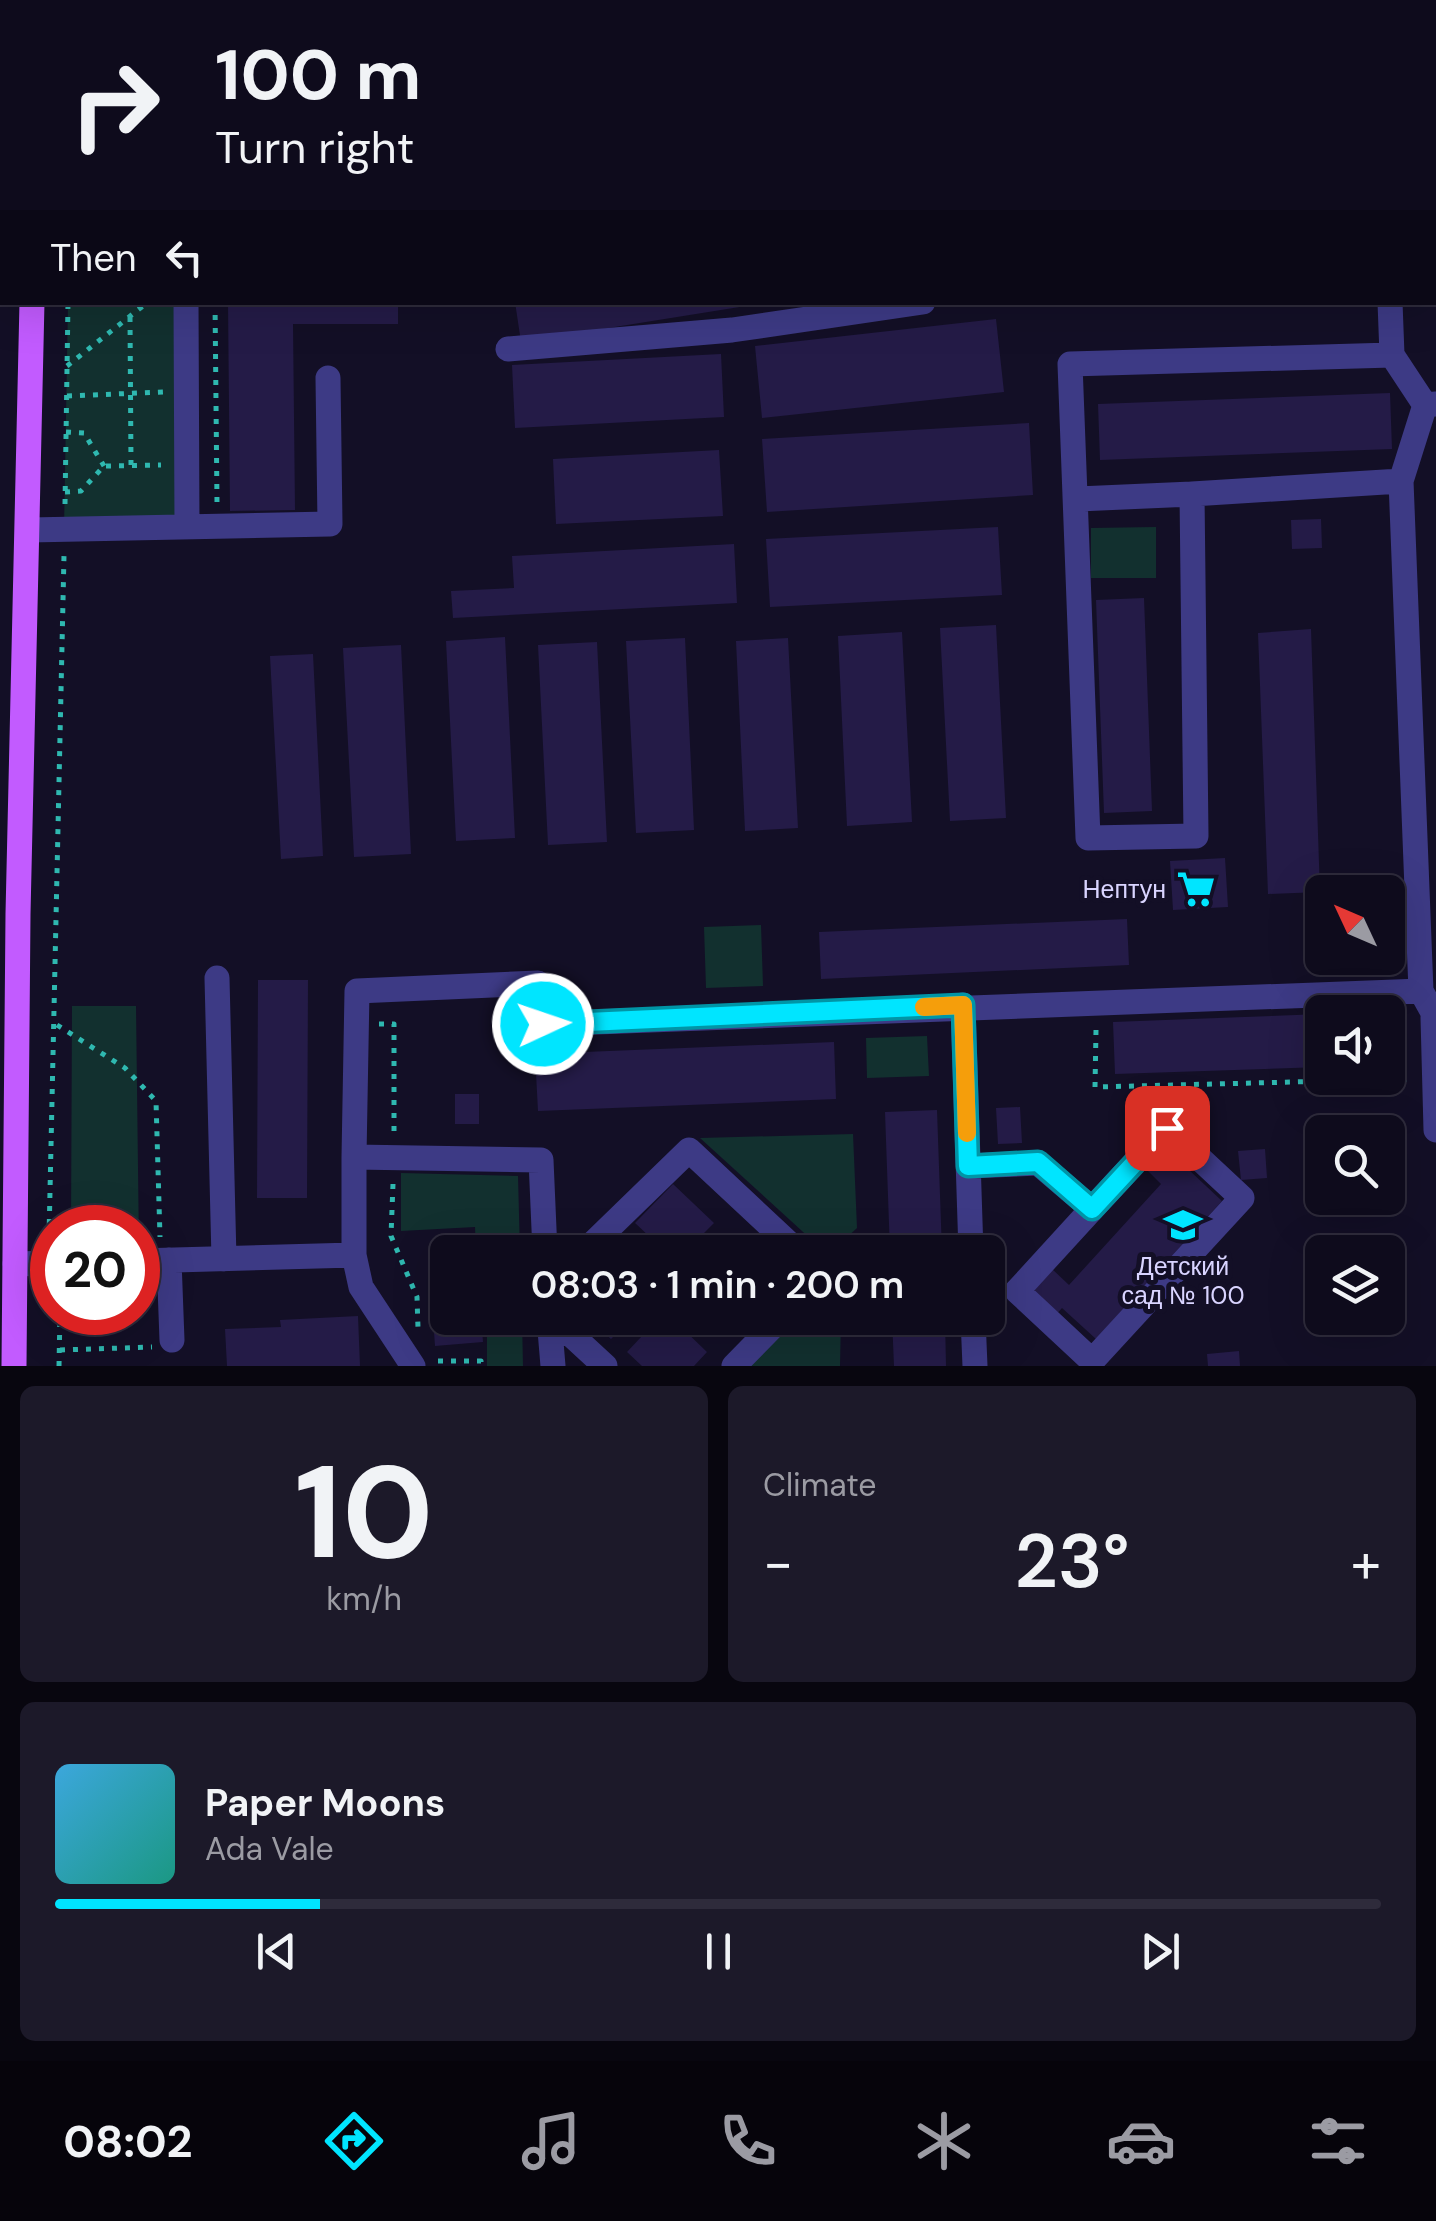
<!DOCTYPE html>
<meta charset="utf-8">
<style>
body{margin:0;font-family:"DM Sans",sans-serif;background:#1c1929;color:#f1f3f6;height:100vh;display:flex;flex-direction:column;font-size:38px;white-space:nowrap}
*{box-sizing:border-box;margin:0}
p{font-size:32px;color:#9b9ba3}
.icon{flex:none;width:55px;height:55px;fill:none;stroke:currentColor;stroke-width:2;stroke-linecap:round;stroke-linejoin:round}
.map{position:relative;height:1366px;overflow:hidden}
.panel{display:flex;flex-direction:column;gap:20px;padding:20px;background:#08060f;flex:1}
.panel>*{flex:none}
.banner{position:absolute;left:0px;top:0px;width:1438px;height:305px;box-shadow:0 10px 40px #0002,0 0 0 2px #2e2b3b;background:#0e0b1c;color:#f1f3f6;overflow:hidden}
.needle{width:65px;rotate:314deg}
.controls{position:absolute;left:1305px;top:875px;display:grid;gap:20px}
.controls a{display:grid;place-items:center;width:100px;height:100px;border-radius:15px;background:#0e0b1c;box-shadow:0 10px 40px #0002,0 0 0 2px #2e2b3b;font-size:50px}
.speed{position:absolute;left:30px;top:1205px;display:flex;gap:20px;font-size:50px;font-weight:700;text-align:center}
.speed>*{display:grid;place-content:center;width:130px;height:130px;border-radius:50%;background:#0e0b1c;box-shadow:0 10px 40px #0002,0 0 0 2px #2e2b3b;line-height:1}
.speed .limit{border:15px solid #d22;background:#fff;color:#111}
.pin{position:absolute;display:grid;place-items:center;width:85px;height:85px;color:#fff;margin:-42px;border-radius:20px;box-shadow:0 5px 15px #0006}
.me{position:absolute;width:110px;margin:-55px;rotate:87deg;stroke-linejoin:round;filter:drop-shadow(0 0 8px #0008)}
.turn{display:flex;align-items:center;gap:35px;height:210px;padding:0 50px;font-size:45px}
.turn .icon{width:130px;height:130px;stroke-width:2.5}
.turn b{display:block;font-size:70px;line-height:85px}
.then{display:flex;align-items:center;height:95px;padding:0 50px;background:#0003;gap:20px;font-size:38px}
.big{font-size:75px;font-weight:600;line-height:1.1}
.panel .widget{flex:1;display:flex;flex-direction:column;justify-content:center;gap:15px;min-width:0;padding:0 35px;border-radius:15px;background:#1c1929}
.panel .dial{align-items:center;gap:0}
.dial b{font-size:130px;line-height:1}
.song{display:flex;align-items:center;gap:30px}
.cover{width:120px;height:120px;border-radius:15px;background:linear-gradient(135deg,hsl(200 70% 55%),hsl(170 70% 35%))}
.played{height:10px;border-radius:5px;background:linear-gradient(90deg,#00e5ff 20%,#2e2b3b 20%)}
.keys{display:flex;justify-content:space-around;direction:ltr}
.heat{display:flex;justify-content:space-between;align-items:center;font-size:55px;direction:ltr}
.panel .tiles{flex:1;display:grid;gap:20px;grid-template-columns:1fr 1fr}
.widget:last-child{grid-column:span 2}
.trip{position:absolute;left:430px;top:1235px;width:575px;height:100px;border-radius:15px;background:#0e0b1c;box-shadow:0 10px 40px #0002,0 0 0 2px #2e2b3b;font-weight:600;line-height:100px;text-align:center}
.dock{display:flex;height:160px;justify-content:space-around;align-items:center;background:#06040b;color:#9b9ba3}
.dock .icon{width:70px;height:70px}
.dock .on{color:#00e5ff}
.dock b{font-size:45px;color:#f1f3f6}
.map>svg:first-child{display:block}
.green{fill:#12302f}
.building{fill:#241b47}
.lines{fill:none;stroke-linecap:round;stroke-linejoin:round}
.path{stroke:#2fb8b0;stroke-width:5;stroke-dasharray:5 8;stroke-linecap:butt}
.minor{stroke:#3d3a85;stroke-width:25}
.major{stroke:#c25bff;stroke-width:25}
.route-casing{stroke:#0095a6;stroke-width:25}
.route{stroke:#00e5ff;stroke-width:18}
.slow{stroke:#f59e0b;stroke-width:18}
.labels{text-anchor:middle;dominant-baseline:central;stroke-width:10;stroke-linejoin:round;paint-order:stroke}
.poi-label{font-size:25px;fill:#d9d4ff;stroke:#130f26;text-anchor:end}
</style>
<div class="map">
<svg width="1436" height="1366" viewBox="0 0 1436 1366">
<rect width="100%" height="100%" fill="#130f26"/>
<path class="green" d="M68 303H186L187 527 64 529Z
M1156 527V578H1091V528Z
M761 925 763 986 706 988 704 927Z
M72 1006H136L139 1247 138 1228 71 1227Z
M927 1036 929 1076 867 1078 866 1038Z
M853 1134 857 1228 831 1252H825L700 1138Z
M401 1173 518 1176 520 1252H476L475 1227 401 1231Z
M487 1318H522L523 1366H487Z
M795 1318H841L840 1366H748Z"/>
<path class="building" d="M228 302H398V324H293L295 510 230 511Z
M515 302H752V305L521 342Z
M996 319 1004 392 762 418 755 346Z
M721 354 724 417 515 428 512 365Z
M1390 393 1392 449 1100 460 1098 404Z
M1029 423 1033 495 767 512 762 439Z
M719 450 723 516 556 524 553 459Z
M1321 519 1322 548 1292 549 1291 520Z
M998 527 1002 595 770 607 766 539Z
M734 544 737 603 453 618 451 591 514 588 512 556Z
M1144 598 1152 811 1104 813 1096 600Z
M996 625 1006 818 950 821 940 628Z
M1311 629 1320 892 1268 894 1258 633Z
M902 632 912 822 847 826 838 636Z
M505 637 515 838 456 841 446 641Z
M685 638 694 830 636 833 626 641Z
M788 638 798 828 745 831 736 641Z
M597 642 607 842 548 845 538 645Z
M401 645 411 854 354 857 343 648Z
M313 654 323 856 281 859 270 656Z
M1225 858 1228 907 1173 910 1170 861Z
M1127 919 1129 965 821 979 819 932Z
M258 980H308L307 1198H257Z
M1388 1011H1404L1406 1064H1388Z
M1322 1014V1067L1115 1074 1113 1022Z
M834 1042 836 1099 538 1111 535 1054Z
M455 1094H479V1124H455Z
M1020 1107 1022 1143 998 1144 996 1108Z
M937 1110 942 1252H890L885 1112Z
M1167 1142 1192 1166 1189 1170 1222 1201 1096 1339 1062 1308 1055 1316 1028 1291 1050 1267 1069 1285 1161 1184 1144 1167Z
M1265 1149 1267 1178 1241 1180 1238 1151Z
M673 1184 714 1223 685 1252H666L635 1223Z
M448 1303V1318H481L483 1342 435 1346 432 1304Z
M358 1316 360 1366H227L225 1329 281 1327 280 1320Z
M588 1318H632L611 1339Z
M653 1318H686L679 1325 707 1352 694 1366H642L627 1352 656 1321Z
M892 1318H945L946 1366H894Z
M1239 1351 1240 1366H1208L1207 1354Z"/>
<g class="lines">
<path class="path" d="M80 0V2
M215 302 217 503
M130 317 131 465
M67 366 148 302
M67 396 164 392
M66 432 84 433 104 466
M65 492 81 491 104 466 161 465
M65 504 68 302
M379 1024H394V1133
M57 1025 125 1068 156 1101 160 1237
M1096 1030 1095 1087 1411 1079
M393 1184 391 1236 417 1297 418 1328
M49 1237 64 555
M60 1350 152 1347
M438 1361H481V1366
M59 1366 60 1312"/>
<path class="minor" d="M184 0V2
M334 0V2
M410 0V2
M501 0V2
M1435 5H1436
M186 302 187 527
M1390 302 1392 355 1425 405
M508 349 732 330 923 302
M1392 355 1070 364 1088 838 1196 836 1192 494 1401 481 1425 405 1436 404
M1401 481 1421 991
M1078 499 1192 494
M29 530 330 524 328 378
M217 978 224 1259
M963 1005 971 1252
M1433 1018 1436 1130
M354 1157 357 991 538 983 543 1024 1421 991 1436 1018
M969 1166 1038 1163 1092 1209 1017 1291 1092 1361 1242 1198 1167 1128 1092 1209
M584 1252 689 1150 798 1252
M169 1260 172 1340
M138 1261 354 1255
M15 1264 52 1263
M549 1318 553 1366
M553 1318 605 1366
M973 1318 975 1366
M413 1366 361 1287 354 1255V1157L541 1160 545 1252
M734 1366 781 1318"/>
<path class="major" d="M34 2V0
M14 1366 18 914 32 302"/>
</g>
<g class="lines">
<g class="route-casing">
<path id="route" d="M543 1024 963 1005 968 1166 1038 1162 1092 1209 1167 1128"/>
</g>
<use href="#route" class="route"/>
<path class="slow" d="M924 1007 963 1005 967 1133"/>
</g>
<defs>
<g id="supermarket-bare" transform="scale(3)"><path d="M-6-5.5h2.5l.6 2H6L4.5 2H-2.5L-4.4-4H-6ZM-1.5 3.2a1.3 1.3 0 1 0 .1 0ZM3 3.2a1.3 1.3 0 1 0 .1 0Z" fill="#00e5ff" stroke="#130f26" stroke-width="2.5" paint-order="stroke"/></g>
<g id="school-bare" transform="scale(3)"><path d="M0-5L7-2L0 1L-7-2ZM-4 1L0 2.5L4 1V4Q0 6-4 4Z" fill="#00e5ff" stroke="#130f26" stroke-width="2.5" paint-order="stroke"/></g>
</defs>
<g fill-rule="evenodd">
<use href="#supermarket-bare" x="1196" y="889"/>
<use href="#school-bare" x="1183" y="1225"/>
</g>
<g class="labels">
<g class="poi-label">
<text x="1166" y="889">Нептун</text>
<text x="1183" y="1266" text-anchor="middle">Детский<tspan x="1183" dy="29">сад № 100</tspan></text>
</g>
</g>
</svg>
<div class="controls">
<a><svg class="needle" viewBox="-14 -14 28 28"><path d="M0-13l5 13h-10z" fill="#e53935"/><path d="M0 13l5-13h-10z" fill="#9b9ba3"/></svg></a>
<a><svg class="icon" aria-label="sound" viewBox="0 0 24 24"><path d="M4 9h4l5-4v14l-5-4H4zM17 9q2 3 0 6"/></svg></a>
<a><svg class="icon" aria-label="search" viewBox="0 0 24 24"><circle cx="10" cy="10" r="6"/><path d="M15 15l6 6"/></svg></a>
<a><svg class="icon" aria-label="layers" viewBox="0 0 24 24"><path d="M12 4l9 5-9 5-9-5zM3 14l9 5 9-5"/></svg></a>
</div>
<div class="speed"><div class="limit">20</div></div>
<div class="pin" style="left:1167px;top:1128px;background:#d93025"><svg class="icon" aria-label="arrive" viewBox="0 0 24 24"><path d="M6 21V4h12l-3 4 3 4H6"/></svg></div>
<svg class="me" style="left:543px;top:1024px" viewBox="-20 -20 40 40"><circle r="17" fill="#00e5ff" stroke="#fff" stroke-width="3"/><path d="M0-11L8 9 0 5-8 9z" fill="#fff"/></svg>
<div class="trip">08:03 · 1 min · 200 m</div>
<div class="banner">
<div class="turn"><svg class="icon" aria-label="right" viewBox="0 0 24 24"><path d="M7 20v-9h11M14 6l5 5-5 5"/></svg><div><b>100 m</b>Turn right</div></div>
<div class="then">Then<svg class="icon" aria-label="left" viewBox="0 0 24 24"><path d="M17 20v-9H6M10 6l-5 5 5 5"/></svg></div>
</div>
</div>
<section class="panel">
<div class="tiles">
<div class="widget dial"><b>10</b><p>km/h</p></div>
<div class="widget"><p>Climate</p>
<div class="heat"><a>−</a><b class="big">23°</b><a>+</a></div>
</div>
<div class="widget">
<div class="song"><i class="cover"></i><div><b>Paper Moons</b><p>Ada Vale</p></div></div>
<div class="played"></div>
<div class="keys"><svg class="icon" aria-label="previous" viewBox="0 0 24 24"><path d="M18 5L8 12l10 7zM5 5v14"/></svg><svg class="icon" aria-label="pause" viewBox="0 0 24 24"><path d="M8 5v14M16 5v14"/></svg><svg class="icon" aria-label="next" viewBox="0 0 24 24"><path d="M6 5l10 7-10 7zM19 5v14"/></svg></div>
</div>
</div>
</section>
<nav class="dock">
<b>08:02</b>
<svg class="icon on" aria-label="directions" viewBox="0 0 24 24"><path d="M12 3l9 9-9 9-9-9zM9 14v-3h6M13 9l2 2-2 2"/></svg>
<svg class="icon" aria-label="music" viewBox="0 0 24 24"><path d="M9 18V5l10-2v13"/><circle cx="6" cy="18" r="3"/><circle cx="16" cy="16" r="3"/></svg>
<svg class="icon" aria-label="phone" viewBox="0 0 24 24"><path d="M5 4h4l2 5-3 2q2 4 5 5l2-3 5 2v4C11 20 4 13 5 4z"/></svg>
<svg class="icon" aria-label="climate" viewBox="0 0 24 24"><path d="M12 3v18M4 7l16 10M4 17L20 7"/></svg>
<svg class="icon" aria-label="car" viewBox="0 0 24 24"><path d="M5 17H2v-5l4-1 3-4h7l3 4 3 1v5h-3M9 17h6M6 11h13"/><circle cx="7" cy="17" r="2"/><circle cx="17" cy="17" r="2"/></svg>
<svg class="icon" aria-label="filters" viewBox="0 0 24 24"><path d="M4 7h16M4 17h16"/><circle cx="9" cy="7" r="2"/><circle cx="15" cy="17" r="2"/></svg>
</nav>
